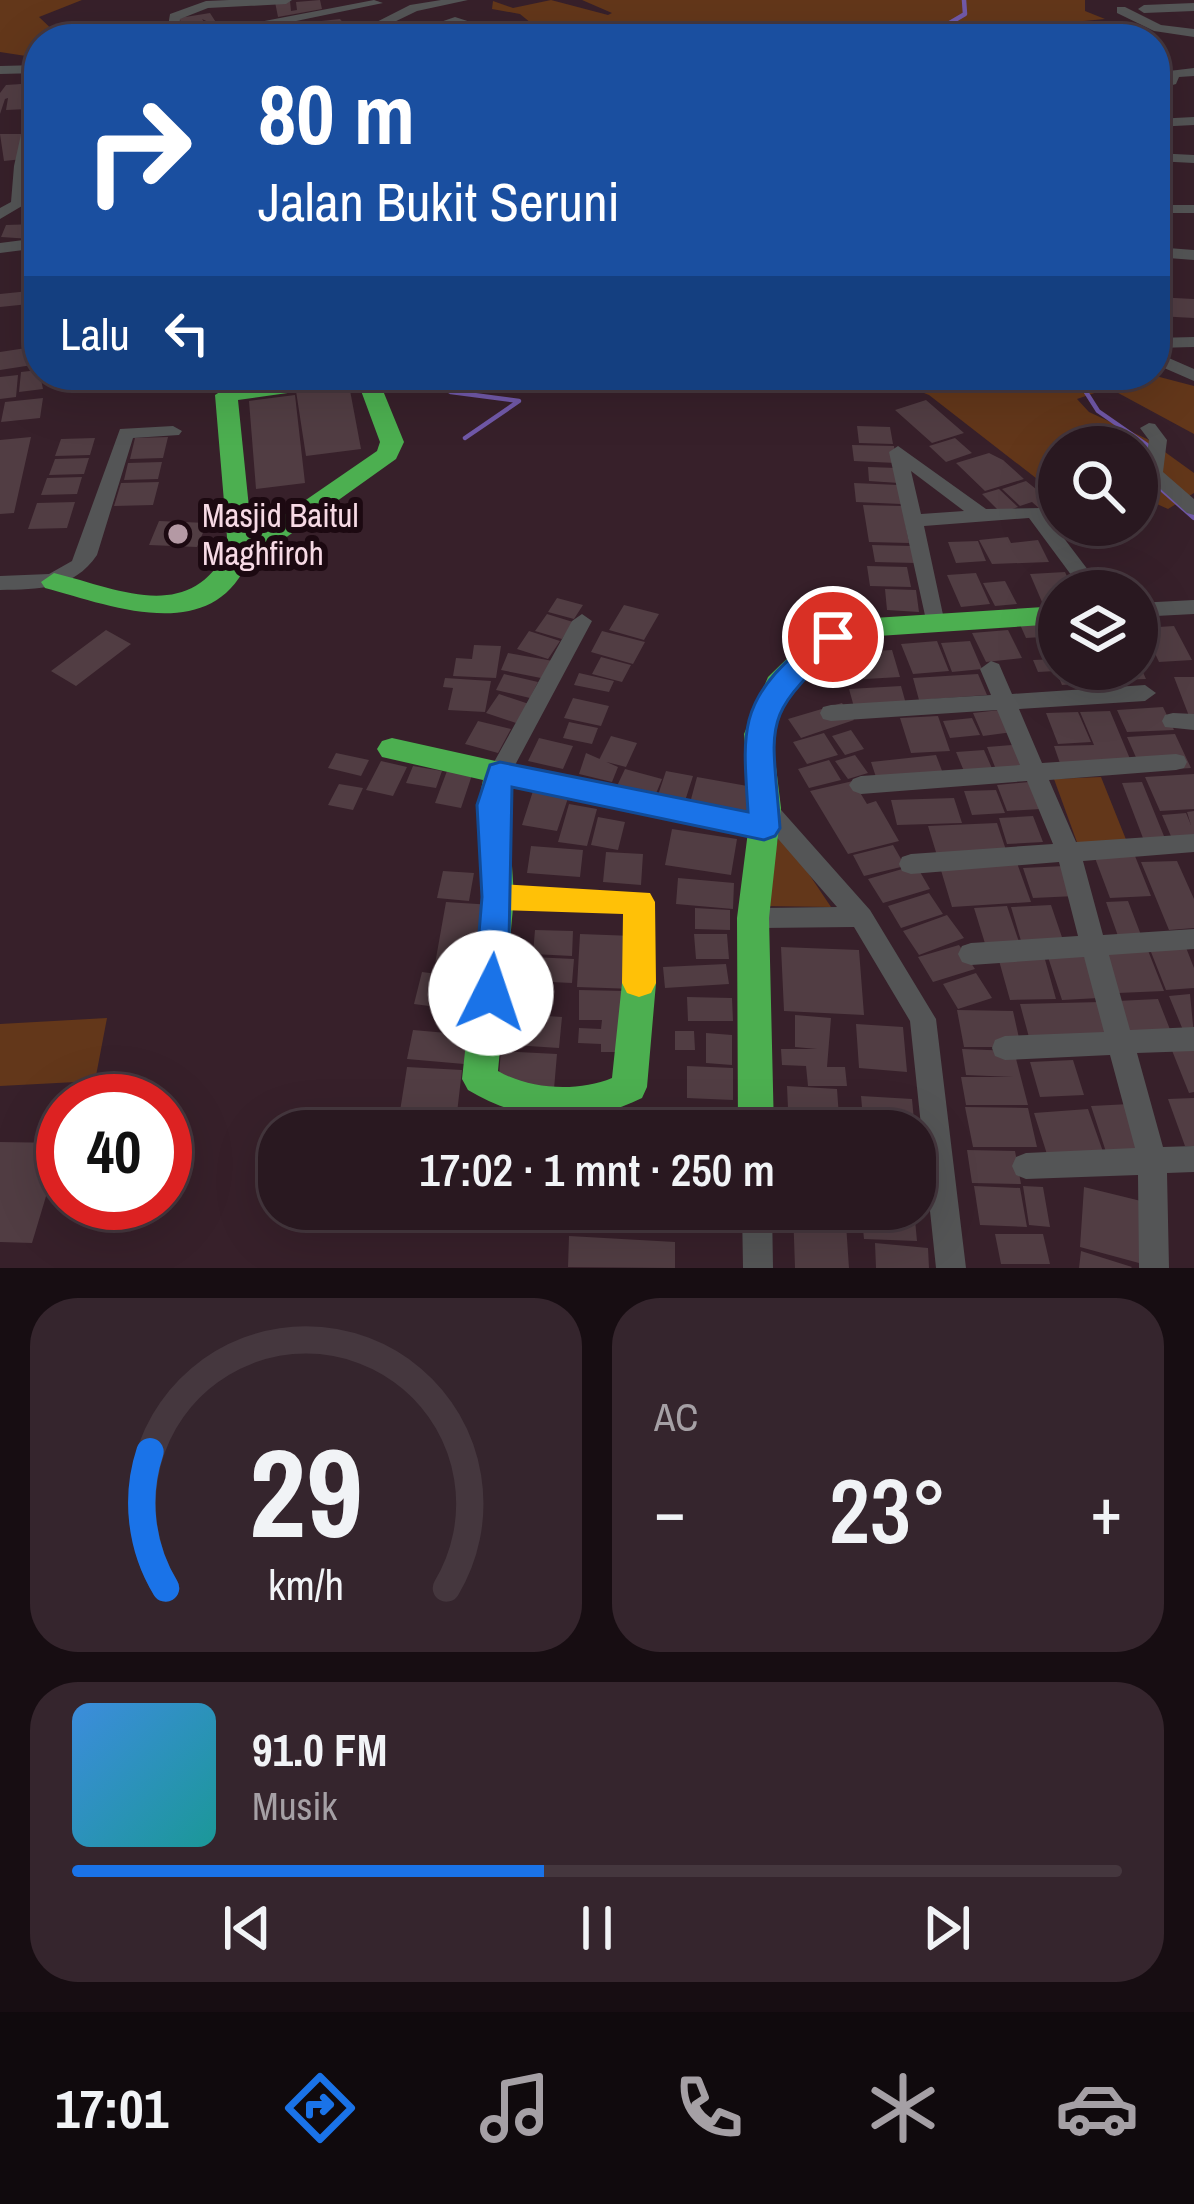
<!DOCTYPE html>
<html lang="id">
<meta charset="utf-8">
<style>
body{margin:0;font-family:"Archivo Narrow",sans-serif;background:#35252d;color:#f1f3f6;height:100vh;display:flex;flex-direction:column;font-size:45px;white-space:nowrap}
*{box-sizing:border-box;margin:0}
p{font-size:39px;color:#a5a0a5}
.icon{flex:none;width:66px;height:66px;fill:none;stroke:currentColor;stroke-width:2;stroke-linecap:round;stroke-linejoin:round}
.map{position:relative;height:1268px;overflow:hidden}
.details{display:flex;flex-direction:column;gap:30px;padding:30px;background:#170d12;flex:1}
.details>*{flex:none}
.top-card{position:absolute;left:24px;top:24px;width:1146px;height:366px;border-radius:48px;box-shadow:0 12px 48px #0002,0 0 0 3px #45373e;background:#1a4fa0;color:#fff;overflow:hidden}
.fabs{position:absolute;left:1038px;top:426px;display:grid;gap:24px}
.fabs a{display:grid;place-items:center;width:120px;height:120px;border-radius:50%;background:#291820;box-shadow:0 12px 48px #0002,0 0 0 3px #45373e;font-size:60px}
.speed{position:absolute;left:36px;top:1074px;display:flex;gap:24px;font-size:60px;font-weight:700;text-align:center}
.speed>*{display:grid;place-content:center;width:156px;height:156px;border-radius:50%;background:#291820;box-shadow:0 12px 48px #0002,0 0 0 3px #45373e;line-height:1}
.speed .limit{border:18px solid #d22;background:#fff;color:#111}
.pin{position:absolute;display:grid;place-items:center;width:102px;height:102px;color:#fff;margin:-51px;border:6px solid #fff;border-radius:50%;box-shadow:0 3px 12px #0007}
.me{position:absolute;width:132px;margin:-66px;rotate:4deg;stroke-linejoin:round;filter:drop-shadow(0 0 9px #0008)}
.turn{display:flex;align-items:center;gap:42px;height:252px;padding:0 36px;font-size:54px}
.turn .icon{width:156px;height:156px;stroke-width:2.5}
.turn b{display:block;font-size:84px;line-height:102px}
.then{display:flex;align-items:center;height:114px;padding:0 36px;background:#0003;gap:24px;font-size:45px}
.big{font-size:90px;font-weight:600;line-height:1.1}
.details .card{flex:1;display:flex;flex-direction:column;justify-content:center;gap:18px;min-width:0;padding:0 42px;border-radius:48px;background:#35252d}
.details .dial{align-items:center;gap:0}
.dial svg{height:312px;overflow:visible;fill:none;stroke:#45373e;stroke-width:7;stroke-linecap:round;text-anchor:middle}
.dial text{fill:#f1f3f6;stroke:none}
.song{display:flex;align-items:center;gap:36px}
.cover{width:144px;height:144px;border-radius:18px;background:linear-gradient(135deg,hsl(210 70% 55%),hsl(180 70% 35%))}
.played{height:12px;border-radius:6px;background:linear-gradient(90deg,#1a73e8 45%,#45373e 45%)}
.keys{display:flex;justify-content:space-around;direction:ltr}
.heat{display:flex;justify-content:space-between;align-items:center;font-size:66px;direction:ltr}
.details .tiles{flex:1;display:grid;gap:30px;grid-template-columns:1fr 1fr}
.card:last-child{grid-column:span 2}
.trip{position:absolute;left:258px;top:1110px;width:678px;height:120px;border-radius:48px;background:#291820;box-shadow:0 12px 48px #0002,0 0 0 3px #45373e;font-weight:600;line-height:120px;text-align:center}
.dock{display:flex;height:192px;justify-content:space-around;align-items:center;background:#100a0d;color:#a5a0a5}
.dock .icon{width:84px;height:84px}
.dock .on{color:#1a73e8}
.dock b{font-size:54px;color:#f1f3f6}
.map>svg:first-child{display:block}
.green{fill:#63371a}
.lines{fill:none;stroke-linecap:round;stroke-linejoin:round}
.stream-far1{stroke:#7159a9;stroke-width:4.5}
.stream{stroke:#7159a9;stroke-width:6}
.building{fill:#513d43}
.street{fill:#545556;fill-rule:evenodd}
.fast{fill:#4caf50;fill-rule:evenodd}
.slow{fill:#ffc107;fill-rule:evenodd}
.route{fill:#1a73e8;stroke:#114b97;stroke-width:3}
.poi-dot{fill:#b499a4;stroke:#1c0911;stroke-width:4.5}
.labels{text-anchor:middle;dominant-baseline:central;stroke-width:12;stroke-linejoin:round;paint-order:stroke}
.poi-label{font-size:33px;fill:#f7dae5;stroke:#1c0911;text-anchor:start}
</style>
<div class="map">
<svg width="1194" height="1268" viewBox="0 0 1194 1268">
<rect width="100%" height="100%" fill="#37202a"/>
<path class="green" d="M0 0H82L39 17 59 36 78 39H39V58L0 52Z
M551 0 608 15 612 13 582 0H1085V11L1105 19 1073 22 1071 31 1092 39H551L556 32 537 28 520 14 492 9 493 1 513 8Z
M852 375H1152L1194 386V434L1109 388 1077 399 1089 412 1147 439 1194 473V493L1168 509 1137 495V447H1059V496L929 395 909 387 869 389Z
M1101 777 1127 842 1078 845 1054 779Z
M780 831 831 907 762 906Z
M107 1018 95 1081 0 1086V1024Z"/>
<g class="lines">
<path class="stream-far1" d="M947 39 948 24 965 14 964 0
M435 375V383L451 392 519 401 465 438
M1059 375 1084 389 1098 411 1147 445V468
M1156 484 1163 490"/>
<path class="stream" d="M1160 487 1194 517"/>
</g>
<path class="building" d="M320 0 322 9 278 17 275 2 290 1 291 11 297 10 296 2Z
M210 13 219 27 202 19 210 30 189 37 179 18Z
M340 19 347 27 327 29 334 37 320 39 314 32 320 31 312 22Z
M399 23 414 29 390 39H357Z
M23 83H32L31 91 37 90 28 109 6 110 8 98 5 99 0 114V93L6 85 21 84 22 91Z
M0 134H26L23 159 4 161Z
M36 224 31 239 1 237 6 225Z
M39 290V303L0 307V294Z
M1155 297 1194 299V318L1157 316Z
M39 346V364L0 370V352Z
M39 370 43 389 19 392 21 372Z
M18 375 16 397 0 399V377Z
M349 385 361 449 306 456 296 391Z
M295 395 305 483 256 489 249 401Z
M43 398 40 418 1 422 5 402Z
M926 400 964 433 932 443 895 410Z
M857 426 890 427 893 444 859 443Z
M31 437 14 513 0 514V440Z
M168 437 163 458 130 459 135 438Z
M95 438 90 455 55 456 61 439Z
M955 438 972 453 946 462 929 446Z
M852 445 894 446 896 463 854 461Z
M989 453 1003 460 1024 479 985 491 956 463Z
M89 458 84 474 49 475 55 459Z
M162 462 158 479 124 480 128 463Z
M868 467 897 468 899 483 869 481Z
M82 477 77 494 41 495 47 478Z
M1026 481 1041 493 1055 505 1041 510 1032 502 1020 506 1002 489Z
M159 482 153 505 114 506 121 483Z
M854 483 898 485 901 504 856 502Z
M999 489 1018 507 1001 513 982 494Z
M75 502 67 528 28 529 37 503Z
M863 505 902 506 909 543 869 542Z
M159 521 207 523 197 547 149 545Z
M1008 537 1011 543 1038 540 1049 562 992 564 979 540Z
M978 541 986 561 956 563 948 542Z
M872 545 912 546 916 563 875 562Z
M867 566 907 567 911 587 870 586Z
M1065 572 1074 591H1059V601L1042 602 1030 574Z
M976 573 990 604 961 607 947 575Z
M1005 581 1017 604 995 606 983 583Z
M885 589 916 590 919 612 887 610Z
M557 598 583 605 574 619 548 612Z
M624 605 659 614 644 640 609 630Z
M547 614 573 622 562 639 535 631Z
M1051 618 1059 636 1026 638 1018 620Z
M1174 626 1192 660 1159 662 1143 628Z
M106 630 131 644 76 686 51 671Z
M1008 630 1022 658 986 662 972 633Z
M529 631 560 641 548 659 517 649Z
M602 631 645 642 633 664 591 652Z
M937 641 949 671 913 674 901 644Z
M970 641 982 669 952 672 941 643Z
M474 645 501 646 496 678 453 676 456 658 472 659Z
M892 650 900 677 848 680 841 653Z
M508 653 553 661 546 679 501 670Z
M601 657 631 665 622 682 592 674Z
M1059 659V669H1068L1075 684 1062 685 1056 671 1038 672 1033 660Z
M1137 659 1146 679 1085 681 1079 669H1137Z
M579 673 614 681 609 692 574 685Z
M504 674 538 682 530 698 496 690Z
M978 674 987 695 919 700 913 678Z
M1174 677H1194V716H1189Z
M445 678 491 681 485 712 448 710 453 688 443 687Z
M901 686 906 704 854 707 849 689Z
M499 694 529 704 516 723 486 713Z
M573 698 609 706 601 726 564 718Z
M842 703 854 720 801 738 788 719Z
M1163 707 1174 730 1127 732 1117 710Z
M1009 709 1020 731 983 736 973 713Z
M1110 711 1133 766 1063 772 1054 746 1094 745 1080 712Z
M1078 712 1091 742 1058 744 1046 713Z
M938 716 950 751 911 753 900 718Z
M972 718 980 735 950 738 943 721Z
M478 721 511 729 498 753 465 744Z
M569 722 598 728 592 744 563 738Z
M851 730 864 749 845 755 832 736Z
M824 733 838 755 807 764 793 742Z
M1175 734 1191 768 1142 771 1127 737Z
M611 736 637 743 626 767 599 760Z
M539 738 573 746 563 769 528 761Z
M1025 744 1035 768 997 772 987 747Z
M984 750 994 773 966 776 956 752Z
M336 753 369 760 361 776 328 768Z
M586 753 618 767 612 782 579 774Z
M855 755 868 773 848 779 835 761Z
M936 755 944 776 878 783 871 762Z
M829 760 841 780 809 788 798 769Z
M381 761 407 767 393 796 366 790Z
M413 766 442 771 436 788 406 783Z
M625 769 662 779 655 796 617 786Z
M447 771 472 775 461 808 435 803Z
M666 771 693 776 685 801 658 795Z
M1194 774V809L1160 811 1145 777Z
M697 777 753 787 747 814 690 803Z
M853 781 867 804 876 801 899 841 848 854 810 791Z
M1029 782 1040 809 1007 811 997 785Z
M1142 782 1168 846H1146L1122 783Z
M339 784 363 788 353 810 328 805Z
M996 790 1005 813 972 815 964 791Z
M533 791 568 798 557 831 522 825Z
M954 798 962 823 897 825 891 800Z
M569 804 597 809 587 846 558 842Z
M1194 811V840L1173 841 1162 815 1186 813 1191 825 1187 812Z
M1033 816 1043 842 1007 844 999 818Z
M598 817 625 822 618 850 591 845Z
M997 823 1009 859 939 862 928 826Z
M672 829 737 839 731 875 665 865Z
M893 845 905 866 864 876 853 855Z
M531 846 583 850 580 877 527 873Z
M606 852 643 854 641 885 603 882Z
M1135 856 1151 896 1110 898 1095 858Z
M1177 861 1194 899V928L1169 930 1141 862Z
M1017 863 1031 902 952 907 940 867Z
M916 865 930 889 883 903 868 879Z
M1065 866 1076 896 1033 898 1023 868Z
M443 871 474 873 469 901 437 898Z
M678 878 734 883 733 909 676 904Z
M929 893 943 914 901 928 888 906Z
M1128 901 1141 935 1118 936 1106 902Z
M446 902 493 905 483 967 435 964Z
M1051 905 1066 949 1024 951 1011 907Z
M1007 906 1022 951 988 953 974 908Z
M695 908 730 910V930L695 929Z
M947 915 964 938 919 955 903 931Z
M535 930 573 931 572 956 533 954Z
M580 934 634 936V989L577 987Z
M694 934H727L729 959H696Z
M959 945 975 969 933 982 918 957Z
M1185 945 1194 968V988L1166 990 1149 947Z
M781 947 859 950 864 1015 784 1011Z
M1147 948 1164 991 1118 993 1102 950Z
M1044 956 1056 999 1010 1000 998 957Z
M1084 956 1099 998 1062 1000 1048 957Z
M532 957 574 959 572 983 530 981Z
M726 964 729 984 665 988 663 967Z
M422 972 475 979 467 1011 414 1004Z
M976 973 992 998 958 1009 943 984Z
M579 990 626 991 624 1052H601V1044L578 1043 579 1028 601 1029 602 1020H579Z
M1190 994 1194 1035H1185L1169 996Z
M687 997 732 998 733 1021H688Z
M1158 999 1171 1032 1129 1034 1117 1001Z
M1101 1002 1116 1050 1033 1052 1020 1004Z
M957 1010 1013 1011 1021 1047H964Z
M516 1014 562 1017 559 1048 513 1045Z
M795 1015 831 1018 827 1067H845L847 1086H808L806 1066 782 1065 781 1049H817L795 1047Z
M856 1024 903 1027 907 1072 859 1068Z
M413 1030 470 1035 464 1064 407 1059Z
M675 1031H694L695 1050H675Z
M706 1033 732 1035V1065L706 1063Z
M1194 1047V1092L1189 1093 1171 1048Z
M962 1049 1014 1051 1028 1105H966L961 1077H1013L966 1075Z
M501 1051 557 1054 554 1089 498 1086Z
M1073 1060 1084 1095 1040 1097 1030 1062Z
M687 1066 733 1068V1100L687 1098Z
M407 1067 462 1070 457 1113 400 1111Z
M787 1086 837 1089 840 1131H789Z
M861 1096 912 1099 915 1131H864Z
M1194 1098V1146H1185L1168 1099Z
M1130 1104 1146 1153 1107 1155 1091 1106Z
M682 1107H743L745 1131H683Z
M965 1107 1028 1108 1037 1147H973Z
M1088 1109 1107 1163 1051 1167 1034 1113Z
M0 1142 62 1143 32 1243 0 1242Z
M967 1150 1015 1151 1021 1184 972 1183Z
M974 1186 1020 1188 1027 1227 980 1225Z
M1023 1186 1043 1187 1050 1227 1029 1225Z
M1084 1187 1141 1201 1139 1263 1080 1247Z
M620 1209H679L680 1225H620Z
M793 1209H845L849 1268H795Z
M861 1209H914L917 1241 864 1239Z
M995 1234H1043L1050 1264H1001Z
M569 1236 675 1242V1268L568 1267Z
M875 1243 928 1248 929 1268H876Z
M1081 1251 1132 1267 1131 1268H1079Z"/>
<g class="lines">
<path class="street" d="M229 0H292L286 4 208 8 180 19 178 39H166L170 14 206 1Z
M374 0 383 3 248 31V39H236L238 26Z
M441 0H468L417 11 359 39H343L410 5Z
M1194 3V11L1144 13 1138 9 1144 5Z
M1117 7H1125L1161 25 1194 29V37L1154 31 1117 13Z
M455 17 511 35 505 39 455 25 410 39H391Z
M39 65V73L0 74V66Z
M1194 68V76L1179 77 1176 84 1155 90V82L1166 78 1169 71Z
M39 81V116L25 193 39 186V196L0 219V208L11 202 14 166 32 85Z
M1194 117V125L1155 127V119Z
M1155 153 1194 155V163L1155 161Z
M1155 205H1194V213H1155Z
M39 238V248L0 253V243Z
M1155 247 1194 250V260L1155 257Z
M1194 337V347L1155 348V338Z
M1155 352 1194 369V381L1155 364Z
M1149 423 1155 424 1167 440 1163 472 1194 499V515L1187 513 1144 474 1149 440 1140 428Z
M173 426 182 431 179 435 133 438 97 555C73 590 39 589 0 590V576L49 574 72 561 120 429Z
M898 446 986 509 1041 508 1104 591H1083L1029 518 924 526 945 624 935 631 928 629 889 452ZM911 471 964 511 921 514Z
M1194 600V614L1137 617V603Z
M582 614 592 621 514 767 761 818 754 808 758 802 766 799 774 802 870 910 936 1019 966 1268H936L910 1021 854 927 753 928 744 925 740 918 744 911 753 908 837 907 773 833 764 837 492 779 488 773 572 621Z
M991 661 999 664 1012 694 1145 685 1156 693 1145 701 1019 709 1042 763 1176 754 1184 756 1187 762 1184 768 1176 770 1049 780 1076 842 1194 834V852L1083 861 1103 935 1194 929V949L1109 955 1130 1030 1194 1027V1051L1137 1053 1163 1147 1194 1146V1172L1167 1173 1169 1268H1139L1138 1175 1026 1179 1016 1175 1012 1166 1016 1157 1026 1153 1135 1148 1110 1055 1005 1060 995 1056 992 1048 995 1040 1005 1036 1104 1032 1084 957 971 965 962 962 958 954 962 946 971 943 1078 936 1059 862 911 874 902 871 899 864 902 857 911 854 1053 844 1027 781 861 794 853 791 849 785 853 779 861 776 1020 765 997 710 831 721 823 719 820 713 823 707 831 705 991 695 980 669Z
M1173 713 1194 714V730L1165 727 1162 721 1165 715Z
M742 1209H772L773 1268H743Z"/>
<path class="fast" d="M318 375 377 376 404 442 396 459 246 566C207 645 109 605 45 588L41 582 54 573C119 589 189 625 228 549L215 395 226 388ZM323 388H360L380 442 377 451 252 537 238 400Z
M1059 606V624L863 637 823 657 790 689 772 734 781 808 769 918 774 1131H738L737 918 751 808 744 734 768 677 803 643 858 619Z
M392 738 500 762 510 765 515 773 508 804 514 897 498 1071C531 1090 578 1092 612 1078L622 983 627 973 639 969 651 973 656 983 647 1087 642 1098C584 1127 523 1123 468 1090L462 1079 482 897 478 804 483 780 382 757 377 749 382 741Z"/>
<path class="slow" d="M498 884 650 893 655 902 656 983 651 993 639 997 627 993 622 983 623 914 498 910 487 906 482 897 487 888Z"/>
</g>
<path class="route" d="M833 627 843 630V643C759 718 772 720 780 828L775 836 764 840 512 787 508 993 503 1003 491 1007 479 1003 474 993 482 897 477 805 490 765 500 762 748 812C744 742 736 705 794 655 807 645 818 632 833 627Z"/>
<circle class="poi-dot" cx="178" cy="534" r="12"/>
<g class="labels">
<g class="poi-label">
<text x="202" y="515">Masjid Baitul<tspan x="202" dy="38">Maghfiroh</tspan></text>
</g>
</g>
</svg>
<div class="fabs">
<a><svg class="icon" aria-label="search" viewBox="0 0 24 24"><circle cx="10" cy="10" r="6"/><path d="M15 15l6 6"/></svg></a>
<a><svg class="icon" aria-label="layers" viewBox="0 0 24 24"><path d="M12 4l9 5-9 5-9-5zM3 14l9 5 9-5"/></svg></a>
</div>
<div class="speed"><div class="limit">40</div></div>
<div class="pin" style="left:833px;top:637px;background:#d93025"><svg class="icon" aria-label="arrive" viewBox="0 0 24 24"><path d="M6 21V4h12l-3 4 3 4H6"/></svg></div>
<svg class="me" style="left:491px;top:993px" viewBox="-20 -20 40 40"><circle r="19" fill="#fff"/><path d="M0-13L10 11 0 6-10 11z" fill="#1a73e8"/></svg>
<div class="trip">17:02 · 1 mnt · 250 m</div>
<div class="top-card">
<div class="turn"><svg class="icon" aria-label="right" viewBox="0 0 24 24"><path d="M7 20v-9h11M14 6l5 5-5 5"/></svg><div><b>80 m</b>Jalan Bukit Seruni</div></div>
<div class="then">Lalu<svg class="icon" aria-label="left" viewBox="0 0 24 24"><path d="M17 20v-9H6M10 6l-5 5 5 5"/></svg></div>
</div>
</div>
<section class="details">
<div class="tiles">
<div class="card dial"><svg viewBox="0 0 100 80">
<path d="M14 69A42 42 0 1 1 86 69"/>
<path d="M14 69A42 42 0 0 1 10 34" stroke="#1a73e8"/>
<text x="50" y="56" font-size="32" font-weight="700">29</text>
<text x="50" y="72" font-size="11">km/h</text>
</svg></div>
<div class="card"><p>AC</p>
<div class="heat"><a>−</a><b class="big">23°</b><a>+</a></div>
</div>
<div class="card">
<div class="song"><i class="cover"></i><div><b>91.0 FM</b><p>Musik</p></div></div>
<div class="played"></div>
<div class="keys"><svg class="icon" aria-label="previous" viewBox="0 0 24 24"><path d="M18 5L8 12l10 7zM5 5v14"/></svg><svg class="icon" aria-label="pause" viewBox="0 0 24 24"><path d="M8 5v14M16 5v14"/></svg><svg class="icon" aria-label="next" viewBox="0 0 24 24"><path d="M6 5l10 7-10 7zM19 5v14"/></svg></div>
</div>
</div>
</section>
<nav class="dock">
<b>17:01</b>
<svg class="icon on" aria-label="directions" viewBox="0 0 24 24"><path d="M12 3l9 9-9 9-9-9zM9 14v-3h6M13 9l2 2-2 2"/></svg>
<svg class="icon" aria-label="music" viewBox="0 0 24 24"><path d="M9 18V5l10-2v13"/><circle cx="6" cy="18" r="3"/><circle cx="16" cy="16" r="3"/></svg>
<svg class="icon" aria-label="phone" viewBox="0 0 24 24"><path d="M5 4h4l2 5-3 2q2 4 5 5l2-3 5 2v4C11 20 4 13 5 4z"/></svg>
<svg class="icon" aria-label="climate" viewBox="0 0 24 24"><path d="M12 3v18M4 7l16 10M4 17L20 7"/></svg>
<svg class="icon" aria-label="car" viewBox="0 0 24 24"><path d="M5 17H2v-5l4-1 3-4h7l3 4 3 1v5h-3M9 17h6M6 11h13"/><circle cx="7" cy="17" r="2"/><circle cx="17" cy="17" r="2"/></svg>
</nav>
